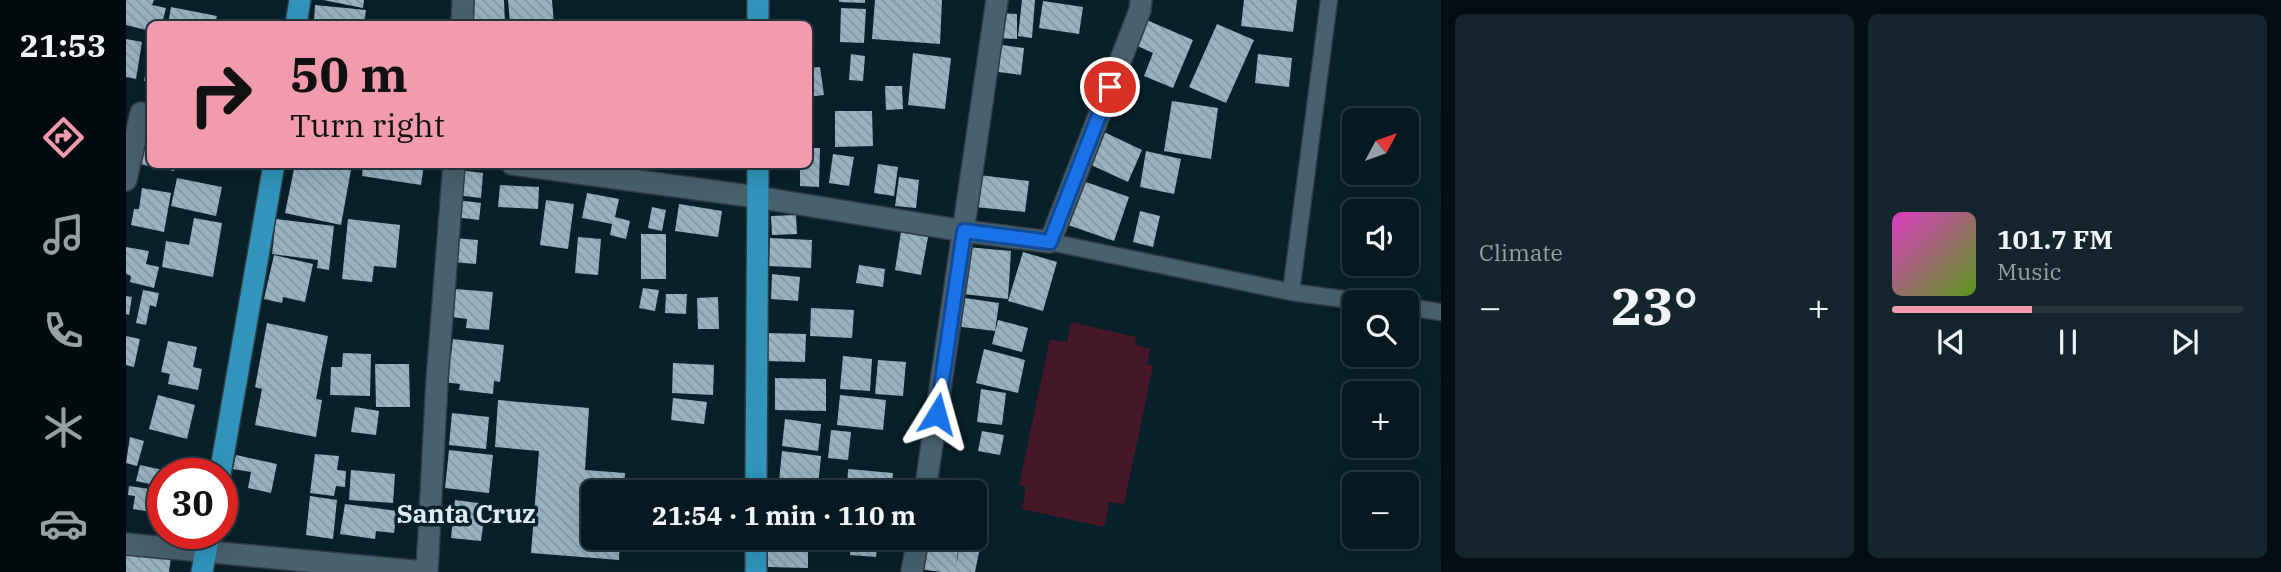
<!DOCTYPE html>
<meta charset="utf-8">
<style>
body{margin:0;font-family:"IBM Plex Serif",serif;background:#14252d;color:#f1f3f6;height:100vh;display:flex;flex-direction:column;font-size:26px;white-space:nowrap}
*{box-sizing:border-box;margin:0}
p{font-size:23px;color:#98a0a5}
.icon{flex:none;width:38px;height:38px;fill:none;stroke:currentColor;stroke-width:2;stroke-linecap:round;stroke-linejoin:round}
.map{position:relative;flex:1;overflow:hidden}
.side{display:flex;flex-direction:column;gap:14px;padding:14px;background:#030d12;width:840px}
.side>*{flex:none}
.guide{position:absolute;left:21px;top:21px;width:665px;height:147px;border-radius:10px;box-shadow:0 7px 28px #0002,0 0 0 2px #27373e;background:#f29aae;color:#111;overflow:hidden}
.needle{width:46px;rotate:49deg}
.fabs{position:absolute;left:1216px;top:108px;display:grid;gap:14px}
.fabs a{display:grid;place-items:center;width:77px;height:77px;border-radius:10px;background:#061820;box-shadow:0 7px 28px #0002,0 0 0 2px #27373e;font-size:35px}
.speed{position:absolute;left:21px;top:458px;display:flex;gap:14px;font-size:35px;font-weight:700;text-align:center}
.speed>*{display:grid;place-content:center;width:91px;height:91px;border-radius:50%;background:#061820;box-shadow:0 7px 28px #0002,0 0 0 2px #27373e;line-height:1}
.speed .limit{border:10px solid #d22;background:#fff;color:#111}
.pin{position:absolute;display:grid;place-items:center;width:60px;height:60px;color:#fff;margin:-30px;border:4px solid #fff;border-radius:50%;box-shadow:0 2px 7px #0007}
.me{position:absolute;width:77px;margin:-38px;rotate:8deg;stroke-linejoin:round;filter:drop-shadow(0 0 5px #0008)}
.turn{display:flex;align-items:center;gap:24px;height:147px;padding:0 28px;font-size:32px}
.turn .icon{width:91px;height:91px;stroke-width:2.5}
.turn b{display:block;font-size:49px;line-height:60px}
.big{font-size:52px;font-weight:700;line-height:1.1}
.side .tile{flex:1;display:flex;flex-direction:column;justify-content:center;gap:10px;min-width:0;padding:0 24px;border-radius:10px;background:#14252d}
.song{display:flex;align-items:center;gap:21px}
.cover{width:84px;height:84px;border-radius:10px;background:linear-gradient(135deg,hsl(310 70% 55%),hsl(90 70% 35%))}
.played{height:7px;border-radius:4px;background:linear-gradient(90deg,#f29aae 40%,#27373e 40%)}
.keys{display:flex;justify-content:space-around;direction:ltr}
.heat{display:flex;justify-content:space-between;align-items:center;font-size:38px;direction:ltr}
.side .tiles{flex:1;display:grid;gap:14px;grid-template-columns:repeat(2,1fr)}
.trip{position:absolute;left:455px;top:480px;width:406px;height:70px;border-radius:10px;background:#061820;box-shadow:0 7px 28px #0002,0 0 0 2px #27373e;font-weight:700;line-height:70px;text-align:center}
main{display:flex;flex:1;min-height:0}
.menu{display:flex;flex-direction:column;width:126px;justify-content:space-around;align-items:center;background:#020a0d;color:#98a0a5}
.menu .icon{width:49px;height:49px}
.menu .selected{color:#f29aae}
.menu b{font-size:32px;color:#f1f3f6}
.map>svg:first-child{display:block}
.park{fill:#461825}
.building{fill:url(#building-back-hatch)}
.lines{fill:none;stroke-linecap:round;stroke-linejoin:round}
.lane-casing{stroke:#313b43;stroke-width:19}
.street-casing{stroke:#313b43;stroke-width:24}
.primary-casing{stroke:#313b43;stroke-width:24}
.lane{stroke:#48616e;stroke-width:16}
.street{stroke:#48616e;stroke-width:21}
.primary{stroke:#3094bb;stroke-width:21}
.route-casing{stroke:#114b97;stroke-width:18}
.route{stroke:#1a73e8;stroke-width:12}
.labels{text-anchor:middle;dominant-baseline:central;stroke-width:7;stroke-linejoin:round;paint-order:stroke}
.quarter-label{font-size:26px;font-weight:bold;fill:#ddebf2;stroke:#08202a}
</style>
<main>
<nav class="menu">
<b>21:53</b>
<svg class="icon selected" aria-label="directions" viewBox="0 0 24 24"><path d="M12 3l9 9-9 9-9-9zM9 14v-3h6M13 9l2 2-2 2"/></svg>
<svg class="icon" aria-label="music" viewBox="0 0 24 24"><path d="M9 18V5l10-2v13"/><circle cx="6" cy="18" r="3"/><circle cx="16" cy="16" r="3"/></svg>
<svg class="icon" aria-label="phone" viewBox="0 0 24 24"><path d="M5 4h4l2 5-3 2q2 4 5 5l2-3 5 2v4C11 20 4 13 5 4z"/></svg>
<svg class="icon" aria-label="climate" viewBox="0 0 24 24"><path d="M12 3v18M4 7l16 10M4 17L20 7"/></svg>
<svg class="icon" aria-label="car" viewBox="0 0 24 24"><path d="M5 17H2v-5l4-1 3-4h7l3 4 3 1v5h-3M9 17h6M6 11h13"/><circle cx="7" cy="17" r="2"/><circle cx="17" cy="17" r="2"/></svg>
</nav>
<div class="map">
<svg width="1315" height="572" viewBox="0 0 1315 572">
<defs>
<pattern id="building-back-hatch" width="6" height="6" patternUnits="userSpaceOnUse" patternTransform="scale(1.75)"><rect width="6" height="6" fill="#97b2c0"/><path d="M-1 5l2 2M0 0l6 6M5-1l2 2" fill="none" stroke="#8297a2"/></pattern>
</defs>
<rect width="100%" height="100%" fill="#08202a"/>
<path class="park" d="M945 322 1010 337 1009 345 1024 349 1021 364 1027 366 998 504 983 502 978 527 896 509 900 487 893 485 924 339 941 342Z"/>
<path class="building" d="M0 0H28L26 5 40 8 36 24H24V31L0 25Z
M197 0H238L237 8Z
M341 0H378L379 24H342Z
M382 0H426L428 24H384Z
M713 0H739V3L713 2Z
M749 0H816L814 44 746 39Z
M896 0H909L906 38 892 36Z
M1118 0H1171L1167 32 1115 26Z
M917 1 957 7 953 34 913 28Z
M189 5 240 10 238 24 188 21Z
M45 7 91 16 89 24H42Z
M715 8 740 9 738 43 714 42Z
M871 13 891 14V39L870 38Z
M1016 18 1067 40 1047 88 1018 76 1027 53 1005 43Z
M1091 24 1128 40 1100 103 1063 87Z
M0 39 16 42 10 79 0 77Z
M869 44 898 48 895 75 865 71Z
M23 53H24V90L21 89 22 81H18Z
M787 53 825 58 819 109 782 105Z
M725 54 739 56 737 81 723 80Z
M1132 54 1166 58 1163 87 1129 83Z
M694 67 698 95 682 97V68Z
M759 86H776L777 109 760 110Z
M1046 101 1092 108 1085 159 1038 151Z
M709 111H746L747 146 709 147Z
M21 121H24V164H49L48 171 13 164Z
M978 132 1016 150 1002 182 963 164Z
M682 148H694L693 187 674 186V164H682Z
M1020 151 1055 159 1048 194 1014 187Z
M707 154 728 157 723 186 703 183Z
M169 164H226L215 225 159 213Z
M237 164H298L295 185 236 176Z
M752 164 772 167 768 196 748 193Z
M333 170 357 173 355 198 330 195Z
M853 175 903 181 899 212 849 207Z
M773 177 793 180 790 208 769 206Z
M51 178 96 187 90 216 45 206Z
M957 181 1003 197 988 241 942 225Z
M374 185 413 187 412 209 372 207Z
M16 188 45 193 38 232 5 225 8 209H13Z
M461 193 493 199 489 217 504 221 500 239 484 235 486 224 456 218Z
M331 200 355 203 353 220 329 217Z
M420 200 448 204 442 249 414 245Z
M553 204 596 211 592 237 549 231Z
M526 207 540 210 536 231 522 228Z
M1014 211 1034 216 1027 247 1007 242Z
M670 215 671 234 646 235 645 216Z
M68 218 96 223 87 277 36 267 40 241 63 245Z
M150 219 208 226 203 270 191 268 192 260 146 254Z
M222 219 274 225 270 268 248 266 246 282 216 279Z
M775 232 802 237 795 275 769 270Z
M515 234H540V279H515Z
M452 237 475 239 472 275 449 273Z
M328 238 352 240 350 264 326 262Z
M644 238 686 240 685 268 643 266Z
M0 247 23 251 20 264 33 267 28 288 4 282 5 276 0 274Z
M841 247 885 251 882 299 837 294Z
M897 252 931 262 917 311 882 301Z
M148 255 187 264 179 302 157 297 156 303 138 299Z
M733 265 759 269 757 287 730 283Z
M646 274 674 277 672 301 645 299Z
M517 288 533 290 529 311 513 308Z
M329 289 367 292 363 330 340 328 341 319 326 317Z
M17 290 33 293 30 307 24 305 20 325 10 323Z
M540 294H561L560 314 539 313Z
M0 296 6 297 3 315 0 314Z
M592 297 593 329H572L571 298Z
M832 297 873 303 869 331 828 326Z
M685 308 728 310 726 338 684 336Z
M872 320 902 328 896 352 866 344Z
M141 323 202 336 190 399 196 400 190 437 129 425 136 389 129 387Z
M640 333 680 334 679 362 639 361Z
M0 336 14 339 8 367 0 365Z
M327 339 378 345 374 382 368 381 367 394 333 390 334 384 317 382 320 356H325Z
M42 341 71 347 67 367 76 369 72 390 42 384 44 374 35 372Z
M858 349 899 360 892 393 850 383Z
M217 353 245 354 244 396 204 395 205 367H216Z
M717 356 746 359 744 391 714 389Z
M752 360 780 362 777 396 749 394Z
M547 363 588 365 587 395 546 393Z
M249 364H283L284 407H250Z
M649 378 700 379V411L649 410Z
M855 389 880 393 876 425 851 422Z
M32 395 69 405 61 439 23 429Z
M714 395 760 400 757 430 711 425Z
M547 398 581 402 578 424 545 420Z
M372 400 463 408 459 470 499 473 498 492H467V537H494L493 560 405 553 413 451 369 447Z
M229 407 253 411 250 435 225 432Z
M326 413 363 417 360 449 323 445Z
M659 419 695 424 692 451 656 446Z
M705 430 725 432 722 460 702 458Z
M856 431 878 435 874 455 852 451Z
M4 437 18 441 11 466 0 463Z
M323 450 367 455 363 493 319 488Z
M656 451 695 456 692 486 653 481Z
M189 454 213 456 211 470 220 471 219 487 210 486 208 496 184 493Z
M110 455 151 464 145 493 122 488 125 472 107 469Z
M14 465 50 473V474H37V487L10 481Z
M722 469 767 473 765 492H721Z
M225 470 269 474 267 503 223 500Z
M820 479 859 487 852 524 849 523V492H817Z
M557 482H598L599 492H557Z
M3 486 37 491V514L7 509 9 496 2 495Z
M645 488H674V492H645Z
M184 496 211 500 207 539 180 535Z
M329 500 360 504 355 541 325 538Z
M219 504 271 511 268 533 250 531 249 539 214 534Z
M499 537H527L526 552 498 550Z
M642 537H682V568L642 567Z
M725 537H752L750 557 724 555Z
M795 537 833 542 830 566 835 538 855 542 849 572H816L792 569Z
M0 551 45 557 43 572H0Z"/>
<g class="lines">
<g class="lane-casing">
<path id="lane" d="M1203 0 1165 292 1246 303
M924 242 1165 292
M1281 307 1315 312"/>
</g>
<g class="street-casing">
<path id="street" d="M336 24 337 0
M386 164 631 197 838 231 924 242 1014 10 1015 0
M0 180 15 113
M799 492 871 0
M0 544 298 572
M301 572 311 380 328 164
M786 572 792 537"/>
</g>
<g class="primary-casing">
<path id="primary" d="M170 24 174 0
M632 24V0
M94 474 148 164
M630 492 632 164
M76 572 83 534
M630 572V537"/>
</g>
<use href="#lane" class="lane"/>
<use href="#street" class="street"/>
<use href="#primary" class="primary"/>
</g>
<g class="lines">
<g class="route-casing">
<path id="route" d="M811 414 838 231 924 242 984 87"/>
</g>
<use href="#route" class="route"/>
</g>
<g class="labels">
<g class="quarter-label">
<text x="340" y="513">Santa Cruz</text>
</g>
</g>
</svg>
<div class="fabs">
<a><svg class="needle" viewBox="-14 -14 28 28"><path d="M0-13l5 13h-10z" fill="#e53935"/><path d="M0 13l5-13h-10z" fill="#98a0a5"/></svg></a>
<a><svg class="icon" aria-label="sound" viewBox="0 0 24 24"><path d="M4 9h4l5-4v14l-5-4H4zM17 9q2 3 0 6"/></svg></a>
<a><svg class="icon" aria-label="search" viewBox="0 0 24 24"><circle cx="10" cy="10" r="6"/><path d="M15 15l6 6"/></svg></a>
<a>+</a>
<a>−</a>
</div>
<div class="speed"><div class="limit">30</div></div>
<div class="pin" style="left:984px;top:87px;background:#d93025"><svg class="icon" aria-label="arrive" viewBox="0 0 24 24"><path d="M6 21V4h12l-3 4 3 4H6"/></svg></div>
<svg class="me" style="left:811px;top:414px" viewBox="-20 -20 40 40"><path d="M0-17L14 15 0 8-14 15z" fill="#1a73e8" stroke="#fff" stroke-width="4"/></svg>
<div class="trip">21:54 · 1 min · 110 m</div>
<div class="guide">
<div class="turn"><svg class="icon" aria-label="right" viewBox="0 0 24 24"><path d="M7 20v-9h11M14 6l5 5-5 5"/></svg><div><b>50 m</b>Turn right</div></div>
</div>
</div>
<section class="side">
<div class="tiles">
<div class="tile"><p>Climate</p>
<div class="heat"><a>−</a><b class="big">23°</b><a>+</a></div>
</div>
<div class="tile">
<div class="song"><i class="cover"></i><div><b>101.7 FM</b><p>Music</p></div></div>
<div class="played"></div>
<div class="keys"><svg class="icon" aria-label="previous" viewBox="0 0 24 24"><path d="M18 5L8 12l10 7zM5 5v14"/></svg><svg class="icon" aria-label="pause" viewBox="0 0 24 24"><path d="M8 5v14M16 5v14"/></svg><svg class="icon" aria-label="next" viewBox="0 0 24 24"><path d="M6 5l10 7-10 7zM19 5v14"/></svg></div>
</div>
</div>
</section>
</main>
